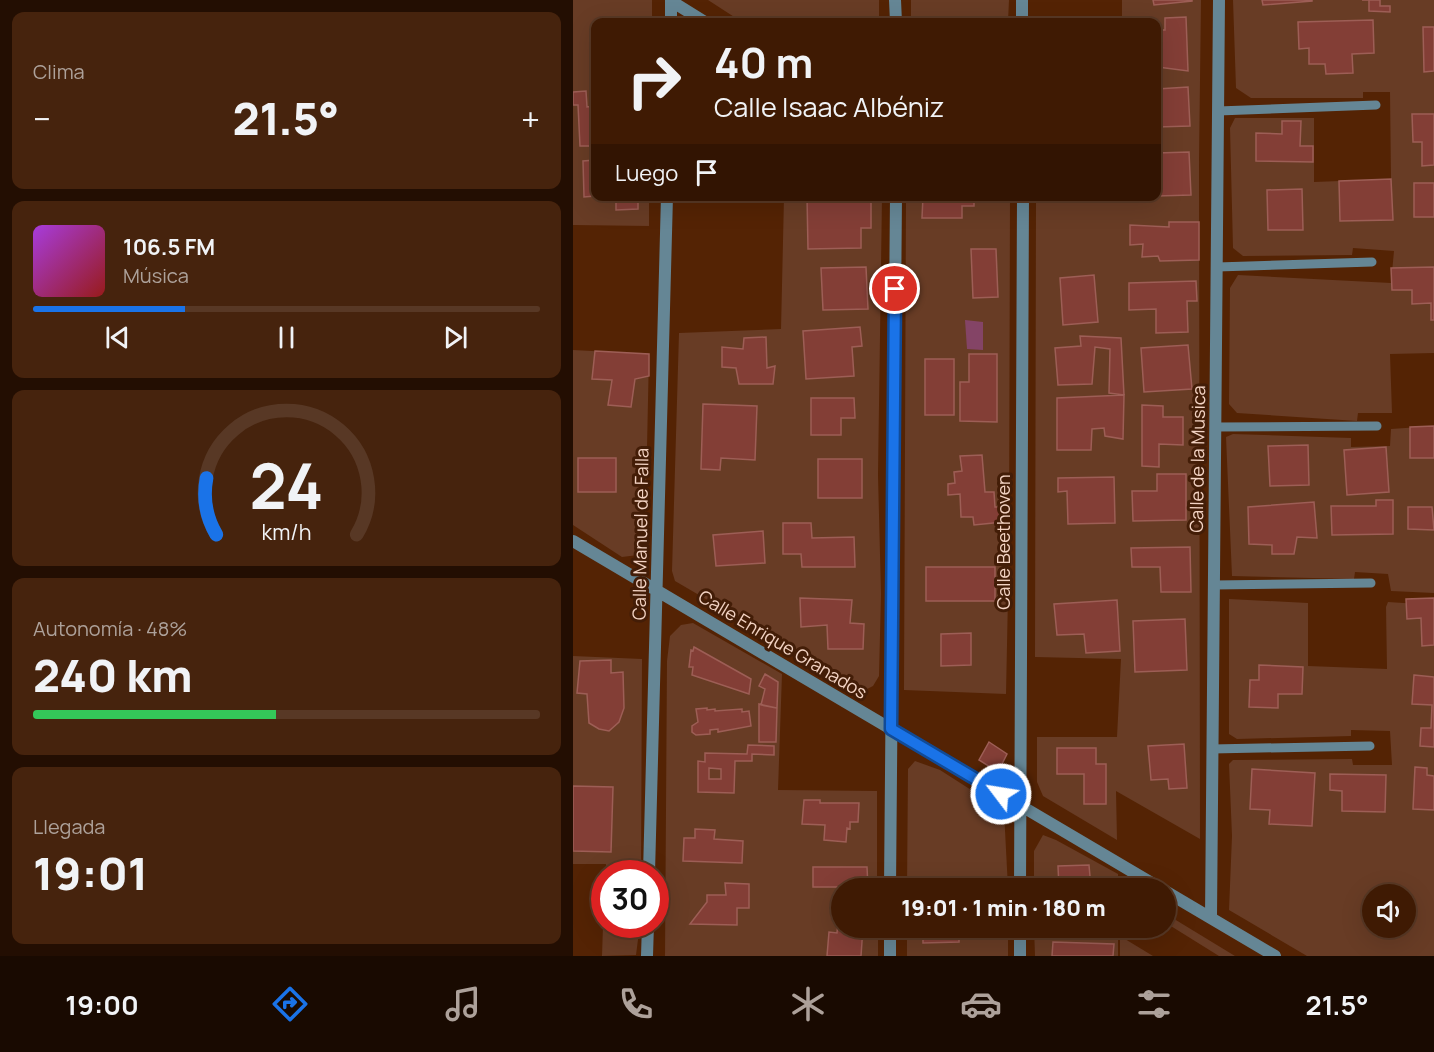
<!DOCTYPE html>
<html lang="es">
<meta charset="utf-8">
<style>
body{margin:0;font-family:Manrope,sans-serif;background:#46230d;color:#f1f3f6;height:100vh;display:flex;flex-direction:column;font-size:22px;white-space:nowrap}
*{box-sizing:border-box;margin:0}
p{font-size:20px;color:#ada19a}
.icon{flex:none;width:33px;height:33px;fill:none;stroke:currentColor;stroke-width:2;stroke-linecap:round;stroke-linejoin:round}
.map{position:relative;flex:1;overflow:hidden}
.panel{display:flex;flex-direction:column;gap:12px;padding:12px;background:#230e02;width:573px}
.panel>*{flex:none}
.hud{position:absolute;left:18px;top:18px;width:570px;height:183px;border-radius:12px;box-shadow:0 6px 24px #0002,0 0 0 2px #583825;background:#3f1a03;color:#f1f3f6;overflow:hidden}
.tools{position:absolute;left:789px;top:884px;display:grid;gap:12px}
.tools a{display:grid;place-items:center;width:54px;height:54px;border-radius:50%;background:#3f1a03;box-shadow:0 6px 24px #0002,0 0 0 2px #583825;font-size:30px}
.speed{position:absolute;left:18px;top:860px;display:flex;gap:12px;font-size:30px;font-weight:700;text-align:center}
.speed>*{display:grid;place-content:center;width:78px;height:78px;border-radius:50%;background:#3f1a03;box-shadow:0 6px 24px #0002,0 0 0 2px #583825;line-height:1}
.speed .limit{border:9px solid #d22;background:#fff;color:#111}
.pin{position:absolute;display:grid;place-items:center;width:51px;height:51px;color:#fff;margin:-26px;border:3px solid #fff;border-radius:50%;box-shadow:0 2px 6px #0007}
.me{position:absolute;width:66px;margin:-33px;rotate:301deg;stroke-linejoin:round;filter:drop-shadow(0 0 4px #0008)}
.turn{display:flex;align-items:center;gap:21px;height:126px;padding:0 24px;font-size:27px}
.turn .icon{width:78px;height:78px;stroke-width:2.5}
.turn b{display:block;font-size:42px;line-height:51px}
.then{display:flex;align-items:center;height:57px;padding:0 24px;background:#0003;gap:12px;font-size:22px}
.big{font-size:45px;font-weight:800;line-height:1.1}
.panel .tile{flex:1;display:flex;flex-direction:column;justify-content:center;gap:9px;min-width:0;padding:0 21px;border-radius:12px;background:#46230d}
.panel .dial{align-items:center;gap:0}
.dial svg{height:156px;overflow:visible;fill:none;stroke:#583825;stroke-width:7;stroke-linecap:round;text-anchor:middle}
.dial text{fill:#f1f3f6;stroke:none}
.song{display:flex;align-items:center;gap:18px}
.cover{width:72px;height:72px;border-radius:9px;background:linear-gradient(135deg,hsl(280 70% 55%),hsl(0 70% 35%))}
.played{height:6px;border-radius:3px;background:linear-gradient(90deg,#1a73e8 30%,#583825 30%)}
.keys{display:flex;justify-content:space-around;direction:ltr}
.heat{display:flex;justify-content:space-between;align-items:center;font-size:33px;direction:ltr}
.charge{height:9px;border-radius:4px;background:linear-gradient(90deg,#34c759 48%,#583825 0)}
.trip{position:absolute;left:258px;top:878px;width:345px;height:60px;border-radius:30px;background:#3f1a03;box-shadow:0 6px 24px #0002,0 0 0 2px #583825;font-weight:800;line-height:60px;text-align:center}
.menu{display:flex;height:96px;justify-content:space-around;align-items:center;background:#190a01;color:#ada19a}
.menu .icon{width:42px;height:42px}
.menu .active{color:#1a73e8}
.menu b{font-size:27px;color:#f1f3f6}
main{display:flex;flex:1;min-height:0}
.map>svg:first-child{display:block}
.green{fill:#683c25;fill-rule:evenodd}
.water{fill:#844466}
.building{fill:#833e36;stroke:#9d5e56;stroke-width:1.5;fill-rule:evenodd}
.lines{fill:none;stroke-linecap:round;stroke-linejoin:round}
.lane{stroke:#658695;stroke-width:9}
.street{stroke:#658695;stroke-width:12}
.route-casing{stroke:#114b97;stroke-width:15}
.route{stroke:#1a73e8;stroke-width:10}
.labels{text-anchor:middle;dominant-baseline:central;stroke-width:6;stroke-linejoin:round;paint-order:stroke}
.street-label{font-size:18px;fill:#f3d3c3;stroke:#431d07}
</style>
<main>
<section class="panel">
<div class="tile"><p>Clima</p>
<div class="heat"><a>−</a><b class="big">21.5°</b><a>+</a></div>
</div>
<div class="tile">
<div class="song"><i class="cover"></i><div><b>106.5 FM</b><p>Música</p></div></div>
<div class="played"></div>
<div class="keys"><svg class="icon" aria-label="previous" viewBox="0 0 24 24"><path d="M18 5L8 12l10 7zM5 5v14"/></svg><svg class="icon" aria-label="pause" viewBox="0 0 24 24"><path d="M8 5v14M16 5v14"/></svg><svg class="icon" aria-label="next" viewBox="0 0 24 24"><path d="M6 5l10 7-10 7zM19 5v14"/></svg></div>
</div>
<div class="tile dial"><svg viewBox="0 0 100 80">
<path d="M14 69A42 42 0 1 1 86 69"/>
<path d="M14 69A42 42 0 0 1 9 40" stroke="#1a73e8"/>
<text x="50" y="56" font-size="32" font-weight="700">24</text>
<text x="50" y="72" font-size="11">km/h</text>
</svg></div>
<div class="tile"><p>Autonomía · 48%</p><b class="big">240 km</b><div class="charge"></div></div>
<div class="tile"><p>Llegada</p><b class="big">19:01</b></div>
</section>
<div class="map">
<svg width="861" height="956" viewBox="0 0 861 956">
<rect width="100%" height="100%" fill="#542304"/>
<path class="green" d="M0 0H79V22H22V196L76 197V226L0 225Z
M135 0H306V22H169Z
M338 0H436L435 22H338Z
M549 0H628L626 161 627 839 543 791 544 840 470 796 464 782V737H544L548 659 462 657 463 197 584 196V22H463V21L549 19Z
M660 0H861V353L817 354 819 413H785L784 421 664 413 656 404 657 288 665 275 818 283 821 251 780 248 779 255 670 256 660 248 657 128 662 118H741V182L818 179 817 92H790V98H678L663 88Z
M211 197H309L305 475 308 594 306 676 300 686 290 691 102 581 99 571 106 333 208 329Z
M333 197H437L436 547 433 694 331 690Z
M0 350 76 354 72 542 65 555 49 557 0 525Z
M861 426V593L818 591 815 574 782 572 781 579 659 576 653 437 660 434 778 438V447L817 446 818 429Z
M656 599 735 603V666L814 669 813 607 815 602 861 605V956H734L656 910 659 836 656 764 660 760 779 759 780 765H819L817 731 778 730V736L664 739 656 734ZM800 894H832V927H800Z
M120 623 209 674 205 790 304 791V888H268V927H305V956H92L94 661 97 636 108 625Z
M0 656 69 659 68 873H33V864H0Z
M342 761 367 770 431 811 435 888H334L335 769Z
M470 835 483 840 545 874V888H461V851Z
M31 896 32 924H67L63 955 29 956Z
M593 914 662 956H646L593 923Z
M334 927H435V956H334Z
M461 927H545V956H462Z
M547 936 580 956H547Z"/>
<path class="water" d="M392 320 410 322V350L394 349Z"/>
<path class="building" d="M580 0H619V1L581 5Z
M689 0H739V1L690 5Z
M789 0H807V6H817V12L796 11V0Z
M613 17 615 71 585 67 584 30H592V18Z
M800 20 801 53 779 54 780 73 753 74 752 64H736V48L726 49 725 22Z
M850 27H861V71L851 72Z
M18 33H22V60H17Z
M615 87 617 126 584 127V89Z
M13 91 14 107 22 106V146H7L5 105H0V92Z
M839 114H861V165L849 166V142H840Z
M709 121H728L727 146H740V162L683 161V133L709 134Z
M616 152 618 195 584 196V153Z
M22 160V196L11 197 10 161Z
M818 179 820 220 767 221 766 181Z
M841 183H861V217H841Z
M729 189 730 230H695L694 190Z
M43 196H65V209L43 210Z
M234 196H298V228H288V248L235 249Z
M350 196H401V206H389V218H349Z
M596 222H626V260L587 261 585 256 569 257 570 244 557 245V225L596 227Z
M398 249H423L425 297 400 298Z
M293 267 295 309 250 310 248 268Z
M861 267V320H858V303L839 304V290H819L818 268Z
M521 275 525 322 490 325 487 278Z
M623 281 624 301H614L615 332 583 333V309L556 310V283Z
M287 327 289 346 279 347 281 376 233 379 230 331Z
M507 336 548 338 551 395 536 393 537 349 522 347 519 384 485 385 482 348 508 346Z
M193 337 194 368 202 366 200 384H166L163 368 149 367V347L170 349 171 338Z
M615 345 619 389 571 392 568 348Z
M22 351 76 354V376L62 379 58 407 35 405 39 380 19 379Z
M396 354H424V422L387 421V382H396Z
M352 359H381V415H352Z
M551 395 550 439 532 436 531 428 519 429 518 450H484V398Z
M238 398H281L282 418H268V435H238Z
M130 404 184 406 182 460 148 458 147 470 128 469Z
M569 405 590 406V417H610V445L586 444V467L569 466Z
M861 426V458H837V427Z
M735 445 736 485 697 486 695 446Z
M813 447 816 492 774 495 771 450Z
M409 455 412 492H421L422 507H428L430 522 401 525 400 517H388L387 494 375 495V484L382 483 381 472 389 471 387 456Z
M5 458H43V492H5Z
M245 459H289V498H245Z
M584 474H613V520L560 521 559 491H584Z
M541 477 542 523 495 524 494 491 485 492V478Z
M803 500H820V534L759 535 758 506H803Z
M741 502 744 538 724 537 721 554H699V545L676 544 675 507Z
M835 507H859L861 530 835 529Z
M210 523H238L239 538 281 537 282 567H229L228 554H210Z
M190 531 192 563 143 566 140 535Z
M617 547 618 592H588L587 567H559L558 548Z
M353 567H422V601H353Z
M227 598 279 600 277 623 291 624 290 649H255L254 625 228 627Z
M861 598V645L849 646 848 618 834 619 833 599Z
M544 600 547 651 513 653 511 634 484 635 481 604Z
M612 619 614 670 562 672 560 621Z
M398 633V665L368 666V634Z
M121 647 178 679 176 694 119 675 120 667H116L118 650 120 651Z
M38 660V673L50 672 51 708 46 722 36 731 26 729 16 723 14 694 4 693 7 661Z
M686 665 730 667 729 694H705V708L676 707 677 680H686Z
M192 674 205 682 204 708 188 705 192 689 186 686Z
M841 675 861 677V747L847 746 848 728H858L859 705 839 704Z
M186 704 204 708 203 742H186Z
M134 708V710L142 709V711L169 709V712L176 711 178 726 145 732V729L137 730V734L123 735 119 732V726L125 722 123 709Z
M416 742 434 754 425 772 406 760Z
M611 744 614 788 596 789 595 779 578 780 575 746Z
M175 745 201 746V755L179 754V761H162L161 793 125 792V761L132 762V753L174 754ZM136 768 148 769V779H136Z
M484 748H523V764H533V804H511V774H484Z
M842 767 854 768V775L861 776V810L840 809Z
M679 769 742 773 739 826 696 824 697 810 677 809Z
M757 774 813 775 812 812 769 811V791L757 790Z
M0 786 40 787 38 852 0 851Z
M231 800H247V803H286L285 822H277V829L274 828 273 842 251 840 252 825 229 824Z
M122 829 142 830 141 839 170 841 169 863 110 861 111 838H122Z
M516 865 518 888H486L485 866Z
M240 867H294L295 887H240Z
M435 877V888H362L361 879Z
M152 883 176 884V908H164V925L117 924 134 902V895H153Z
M265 923H268V927H290L288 956H254L256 932 264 933Z
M350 927H386V942L350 943Z
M480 942 541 944 540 956H479Z"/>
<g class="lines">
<path class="lane" d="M645 111 803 105
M644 267 799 262
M642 427 804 426
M641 585 798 583
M639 749 797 746"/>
<path class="street" d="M322 0 323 22
M449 0V22
M98 1 132 22
M98 22V0
M0 541 587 888
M76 873 94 196
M317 888 323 196
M447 888 450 196
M592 891 702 956
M638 918 646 0
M447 927V956
M74 956 75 924
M317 956V927"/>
</g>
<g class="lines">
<g class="route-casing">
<path id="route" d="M322 289 318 729 428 794"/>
</g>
<use href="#route" class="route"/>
</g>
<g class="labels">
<g class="street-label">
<text transform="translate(624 459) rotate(-89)">Calle de la Musica</text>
<text transform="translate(67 534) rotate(-89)">Calle Manuel de Falla</text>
<text transform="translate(430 542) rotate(-90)">Calle Beethoven</text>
<text transform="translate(210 644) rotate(31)">Calle Enrique Granados</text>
</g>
</g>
</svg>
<div class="tools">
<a><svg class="icon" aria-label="sound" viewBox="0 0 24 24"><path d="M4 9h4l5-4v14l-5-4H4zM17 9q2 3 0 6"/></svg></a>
</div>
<div class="speed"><div class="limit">30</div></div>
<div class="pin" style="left:322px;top:289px;background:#d93025"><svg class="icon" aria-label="arrive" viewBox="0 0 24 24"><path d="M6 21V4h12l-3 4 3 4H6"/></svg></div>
<svg class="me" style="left:428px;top:794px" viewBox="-20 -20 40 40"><circle r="17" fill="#1a73e8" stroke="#fff" stroke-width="3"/><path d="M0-11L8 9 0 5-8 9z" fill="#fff"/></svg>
<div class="trip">19:01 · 1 min · 180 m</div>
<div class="hud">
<div class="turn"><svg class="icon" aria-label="right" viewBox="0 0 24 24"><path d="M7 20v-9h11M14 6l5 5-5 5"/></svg><div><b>40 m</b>Calle Isaac Albéniz</div></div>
<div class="then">Luego<svg class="icon" aria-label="arrive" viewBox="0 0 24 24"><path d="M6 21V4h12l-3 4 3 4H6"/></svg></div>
</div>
</div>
</main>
<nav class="menu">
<b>19:00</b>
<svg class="icon active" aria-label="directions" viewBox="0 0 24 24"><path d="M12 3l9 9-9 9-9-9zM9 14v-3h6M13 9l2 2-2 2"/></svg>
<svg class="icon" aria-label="music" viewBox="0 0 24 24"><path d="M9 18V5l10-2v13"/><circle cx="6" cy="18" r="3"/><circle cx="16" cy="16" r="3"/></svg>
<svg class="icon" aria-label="phone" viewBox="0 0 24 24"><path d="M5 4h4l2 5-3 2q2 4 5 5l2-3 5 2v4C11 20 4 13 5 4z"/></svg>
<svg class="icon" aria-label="climate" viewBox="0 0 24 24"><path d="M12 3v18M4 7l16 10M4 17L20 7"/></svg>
<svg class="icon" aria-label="car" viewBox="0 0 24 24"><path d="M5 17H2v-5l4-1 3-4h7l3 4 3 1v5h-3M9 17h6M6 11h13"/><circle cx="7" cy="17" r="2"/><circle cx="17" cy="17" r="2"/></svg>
<svg class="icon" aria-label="filters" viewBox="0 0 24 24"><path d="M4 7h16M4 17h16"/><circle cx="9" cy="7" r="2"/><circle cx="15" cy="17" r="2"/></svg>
<b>21.5°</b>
</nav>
